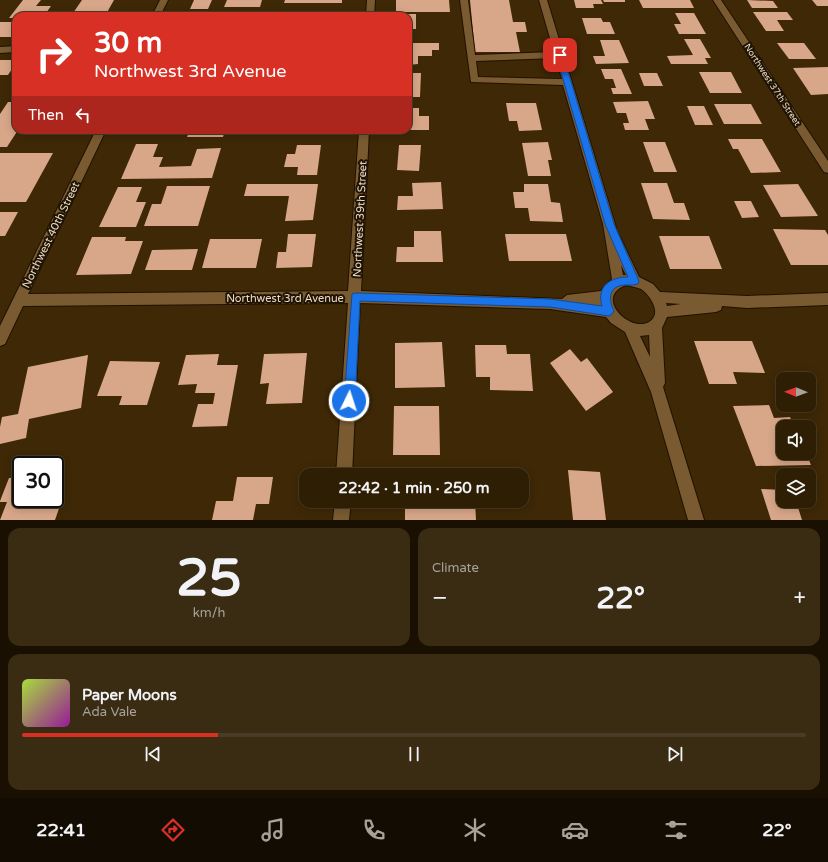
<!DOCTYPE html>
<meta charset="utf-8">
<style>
body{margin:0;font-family:"Varela Round",sans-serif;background:#3a2b13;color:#f1f3f6;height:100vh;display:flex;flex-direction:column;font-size:15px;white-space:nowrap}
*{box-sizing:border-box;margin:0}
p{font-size:13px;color:#a7a29a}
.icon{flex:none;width:22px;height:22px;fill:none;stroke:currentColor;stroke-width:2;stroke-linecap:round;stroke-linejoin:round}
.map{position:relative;height:520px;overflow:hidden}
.details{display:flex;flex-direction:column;gap:8px;padding:8px;background:#191002;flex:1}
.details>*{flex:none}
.banner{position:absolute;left:12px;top:12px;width:400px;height:122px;border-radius:12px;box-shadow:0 2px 10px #0003,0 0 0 1px #493c26;background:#d93025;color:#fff;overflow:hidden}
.needle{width:26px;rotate:271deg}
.fabs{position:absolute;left:776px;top:372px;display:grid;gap:8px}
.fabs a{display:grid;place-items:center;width:40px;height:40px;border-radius:8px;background:#2e1e04;box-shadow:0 2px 10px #0003,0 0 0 1px #493c26;font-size:20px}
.speed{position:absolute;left:12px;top:456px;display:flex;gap:8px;font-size:20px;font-weight:700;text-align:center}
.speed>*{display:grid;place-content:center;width:52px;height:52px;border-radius:50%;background:#2e1e04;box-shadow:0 2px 10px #0003,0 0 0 1px #493c26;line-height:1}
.speed .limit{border:2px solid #111;border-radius:6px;background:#fff;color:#111}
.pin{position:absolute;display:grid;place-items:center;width:34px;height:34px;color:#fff;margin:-17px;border-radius:8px;box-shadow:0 2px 6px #0006}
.me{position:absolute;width:44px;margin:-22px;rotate:4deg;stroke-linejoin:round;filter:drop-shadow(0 0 3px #0008)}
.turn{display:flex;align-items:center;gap:14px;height:84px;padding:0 16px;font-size:18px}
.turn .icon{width:52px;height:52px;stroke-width:2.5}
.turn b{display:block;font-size:28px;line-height:34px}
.then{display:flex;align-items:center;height:38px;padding:0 16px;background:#0003;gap:8px;font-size:15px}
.big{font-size:30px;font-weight:700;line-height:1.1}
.details .card{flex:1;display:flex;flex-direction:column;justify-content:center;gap:6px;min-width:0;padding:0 14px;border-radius:12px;background:#3a2b13}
.details .dial{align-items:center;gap:0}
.dial b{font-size:52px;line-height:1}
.song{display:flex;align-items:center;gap:12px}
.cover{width:48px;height:48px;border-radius:6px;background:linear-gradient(135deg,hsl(80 70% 55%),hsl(300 70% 35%))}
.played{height:4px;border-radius:2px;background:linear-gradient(90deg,#d93025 25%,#493c26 25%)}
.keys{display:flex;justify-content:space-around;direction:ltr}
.heat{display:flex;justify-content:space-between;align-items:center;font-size:22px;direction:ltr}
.details .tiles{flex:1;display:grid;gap:8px;grid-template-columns:1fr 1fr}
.card:last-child{grid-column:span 2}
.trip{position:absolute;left:299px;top:468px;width:230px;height:40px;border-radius:12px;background:#2e1e04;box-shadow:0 2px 10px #0003,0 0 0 1px #493c26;font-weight:700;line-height:40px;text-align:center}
.dock{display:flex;height:64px;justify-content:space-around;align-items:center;background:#120c02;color:#a7a29a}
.dock .icon{width:28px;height:28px}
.dock .on{color:#d93025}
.dock b{font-size:18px;color:#f1f3f6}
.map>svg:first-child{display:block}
.building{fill:#d8a789}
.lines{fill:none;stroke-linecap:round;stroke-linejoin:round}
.minor-casing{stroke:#201200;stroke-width:2}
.minor{fill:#7a5b31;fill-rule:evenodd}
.route{fill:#1a73e8;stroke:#114b97}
.labels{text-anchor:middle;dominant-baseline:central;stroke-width:4;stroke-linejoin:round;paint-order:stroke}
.far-street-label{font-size:9px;fill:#ecdac4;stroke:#1f1303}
.street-label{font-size:11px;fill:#ecdac4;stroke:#1f1303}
</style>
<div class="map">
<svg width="828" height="520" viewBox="0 0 828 520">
<rect width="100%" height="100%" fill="#3e2806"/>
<path class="building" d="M23 0H41L36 6H51L44 16H16V18H9Z
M82 0H114L105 16H71Z
M194 0H212L208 9H190Z
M227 0H262L260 7H224Z
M285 0H342V3H284Z
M396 0H449L450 12H396Z
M470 0H509L513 22H525L527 32H516L520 52H475Z
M574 0H601L603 4H593L594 8H576Z
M603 0H625V2H604Z
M639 0H690L694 8H643Z
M747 0 773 1 778 8H752Z
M812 0H828V6H817Z
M753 12H787L793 20H777L784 31H766Z
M675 13H694L706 34H679L674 24H681Z
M278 14H341L340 16H278Z
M399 14H416V29H408V16H399Z
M582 18H601L603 22H610L615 34H587Z
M0 22H16V37H0Z
M684 39H700L711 58H705L708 64H671L667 56 693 55Z
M600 40H619L629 63 596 64 593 56H605Z
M408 43H439V50H432V56H418V64L408 65Z
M777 43H804L816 59H789Z
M0 60H16V63L8 75H0Z
M828 67V94L811 95 793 68Z
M601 69H621L632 94H613L611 88H616L613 79H605Z
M699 72H731L742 93H710Z
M408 73H421L420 97H408Z
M639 73H657L663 86H644Z
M648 101 655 119H645L649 130H625L623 123H629L626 113H617L613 102Z
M8 102H16V130H18L7 147H0V114Z
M506 103H536L542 130 519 131 517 121H509Z
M714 104H751L762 124H724Z
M687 106H704L713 125H695Z
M408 108H419V116H429V130H408Z
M190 130H225L223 137H187Z
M289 130H314L313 134H288Z
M728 139H762L781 172 751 173 738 149H733Z
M548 142 552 160H548L551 176H528L522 143Z
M643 142H665L677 172H654Z
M136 144H158L153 157H163L159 167 191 166 197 149 221 148 212 178 121 179Z
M297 145H321L317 175H297L298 167H284L287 154H295Z
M399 145H421L419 171 397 170Z
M0 153H53L26 202H0Z
M441 182 443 209 397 210 398 196H413L412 183Z
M641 183H667L674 203H684L690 220 653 219Z
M247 184H318L313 220 285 221 289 196H244Z
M524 184H548L551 202 560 203 563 222 530 221 528 208H515L513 192H524Z
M798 184 818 216 781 217 763 185Z
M167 186H210L198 226H144L152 204H161Z
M118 187H142L136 202H146L136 227H99Z
M734 201H751L759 217 742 218Z
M0 212H18L5 236H0Z
M773 229 825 230 828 235V265H791Z
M414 231H441L443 262H396L397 247H414Z
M288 234H316L312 267 276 268 278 252H286Z
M505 234H566L572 261H509Z
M659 236H709L722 269H670Z
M92 237H126L125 241H143L131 274 76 275Z
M210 239H262L256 268H202Z
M198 249 192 270H145L152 250Z
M694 341H752L765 373 733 372 737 384H709Z
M442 342 445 387 395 388V343Z
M475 345H506L507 354H530L533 391 490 390V377H476Z
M570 349 581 362 587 358 613 392 586 411 550 363Z
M307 353 302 403 266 404 269 383 260 384 264 354Z
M219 354 217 365H238L227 426 192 427 198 404H213L215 393H195L197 384 178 385 186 355Z
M88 355 81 408 29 419 26 438 0 444V427L2 417 18 414 28 367Z
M110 361 160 362 147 405H119L122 396H97Z
M769 405 774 418 790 417 794 427H783V453H806L811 465 756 466 733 406Z
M394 406H439L440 455H393Z
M568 470 600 472 606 520H573Z
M405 472H443V475H405Z
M21 477V499H55V497H63L55 520H0L7 502H0V501L9 478Z
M237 477H273L269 504H256L253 520H212L216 501H233Z
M761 489 783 490V501H796L802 520H771Z
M405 501H475L476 520H405Z"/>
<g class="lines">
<g class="minor-casing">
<path id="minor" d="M160 0H168L160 16H152Z
M367 0H375L374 16H366Z
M460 0H468L475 55 554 52 539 0H547L615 224 617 235 620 237 639 277 653 284 660 292 747 296 828 293V305L747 308 722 306 721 310 716 312 667 317 662 328 665 383 663 387 704 520H688L651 392 625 332 611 323 606 317 550 309 360 303 352 475H336L348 303 23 306 5 344 0 346V326L96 130H106L28 294 348 291 359 130H369L361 291 562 299 567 295 601 291 612 279 603 224 563 85 471 82ZM556 58 562 79 478 77 476 61ZM621 265 626 275H623ZM626 285C631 286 636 287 641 289 650 295 663 314 649 322 630 333 593 297 626 285ZM666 303 681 304 667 306ZM649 335 650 357 640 336Z
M713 0H721L828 161V173L824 172Z
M16 46V52L0 53V47Z
M335 501H351L349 520H333Z"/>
</g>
<use href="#minor" class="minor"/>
</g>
<path class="route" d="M560 53 563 55 614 224 639 281 638 284C632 286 625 284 619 286 607 290 610 303 614 311L612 314 609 316 550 307 360 301 355 401 353 405 349 406 345 405 344 401 352 294 356 293 550 299 602 306C596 286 611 277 628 277L605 224 556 55Z"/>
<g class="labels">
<g class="far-street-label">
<text transform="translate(772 85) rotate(57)">Northwest 37th Street</text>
</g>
<g class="street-label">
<text transform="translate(360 219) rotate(-87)">Northwest 39th Street</text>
<text transform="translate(51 235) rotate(-64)">Northwest 40th Street</text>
<text x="285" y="298">Northwest 3rd Avenue</text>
</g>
</g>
</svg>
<div class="fabs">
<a><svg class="needle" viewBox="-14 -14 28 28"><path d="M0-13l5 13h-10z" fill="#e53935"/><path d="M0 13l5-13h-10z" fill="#a7a29a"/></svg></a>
<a><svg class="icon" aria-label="sound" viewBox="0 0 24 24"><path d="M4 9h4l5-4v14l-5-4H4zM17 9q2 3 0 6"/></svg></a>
<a><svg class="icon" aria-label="layers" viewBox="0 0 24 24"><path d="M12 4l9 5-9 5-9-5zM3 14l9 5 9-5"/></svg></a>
</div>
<div class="speed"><div class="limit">30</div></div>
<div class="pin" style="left:560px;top:55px;background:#d93025"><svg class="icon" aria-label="arrive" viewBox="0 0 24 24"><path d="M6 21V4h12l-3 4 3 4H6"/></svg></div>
<svg class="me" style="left:349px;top:401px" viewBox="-20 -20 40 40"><circle r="17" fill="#1a73e8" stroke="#fff" stroke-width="3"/><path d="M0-11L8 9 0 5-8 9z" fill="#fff"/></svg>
<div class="trip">22:42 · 1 min · 250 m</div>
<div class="banner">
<div class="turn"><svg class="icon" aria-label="right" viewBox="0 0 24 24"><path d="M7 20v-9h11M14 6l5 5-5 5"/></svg><div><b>30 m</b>Northwest 3rd Avenue</div></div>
<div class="then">Then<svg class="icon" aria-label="left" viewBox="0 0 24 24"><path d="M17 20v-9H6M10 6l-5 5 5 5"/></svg></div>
</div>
</div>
<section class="details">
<div class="tiles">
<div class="card dial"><b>25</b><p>km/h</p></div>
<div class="card"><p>Climate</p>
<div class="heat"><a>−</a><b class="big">22°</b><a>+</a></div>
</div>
<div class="card">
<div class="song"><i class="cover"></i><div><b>Paper Moons</b><p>Ada Vale</p></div></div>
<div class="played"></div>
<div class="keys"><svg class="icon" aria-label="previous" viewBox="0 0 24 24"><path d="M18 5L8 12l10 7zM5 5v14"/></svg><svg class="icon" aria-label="pause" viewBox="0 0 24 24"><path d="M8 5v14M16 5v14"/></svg><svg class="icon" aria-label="next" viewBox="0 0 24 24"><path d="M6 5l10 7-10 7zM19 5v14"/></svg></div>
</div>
</div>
</section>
<nav class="dock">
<b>22:41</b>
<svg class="icon on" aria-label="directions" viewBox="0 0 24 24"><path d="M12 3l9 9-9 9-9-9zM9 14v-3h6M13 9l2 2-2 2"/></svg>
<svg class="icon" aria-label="music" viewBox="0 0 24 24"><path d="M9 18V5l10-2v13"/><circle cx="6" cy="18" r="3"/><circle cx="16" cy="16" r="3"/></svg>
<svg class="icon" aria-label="phone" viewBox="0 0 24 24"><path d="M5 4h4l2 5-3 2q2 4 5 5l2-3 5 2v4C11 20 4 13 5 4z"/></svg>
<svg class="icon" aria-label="climate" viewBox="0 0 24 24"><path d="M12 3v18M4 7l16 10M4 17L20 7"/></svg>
<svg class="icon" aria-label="car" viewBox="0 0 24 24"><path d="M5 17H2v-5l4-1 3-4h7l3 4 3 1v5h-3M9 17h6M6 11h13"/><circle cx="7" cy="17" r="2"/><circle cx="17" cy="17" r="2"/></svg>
<svg class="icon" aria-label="filters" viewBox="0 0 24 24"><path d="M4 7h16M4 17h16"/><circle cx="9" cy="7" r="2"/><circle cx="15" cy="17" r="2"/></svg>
<b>22°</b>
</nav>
